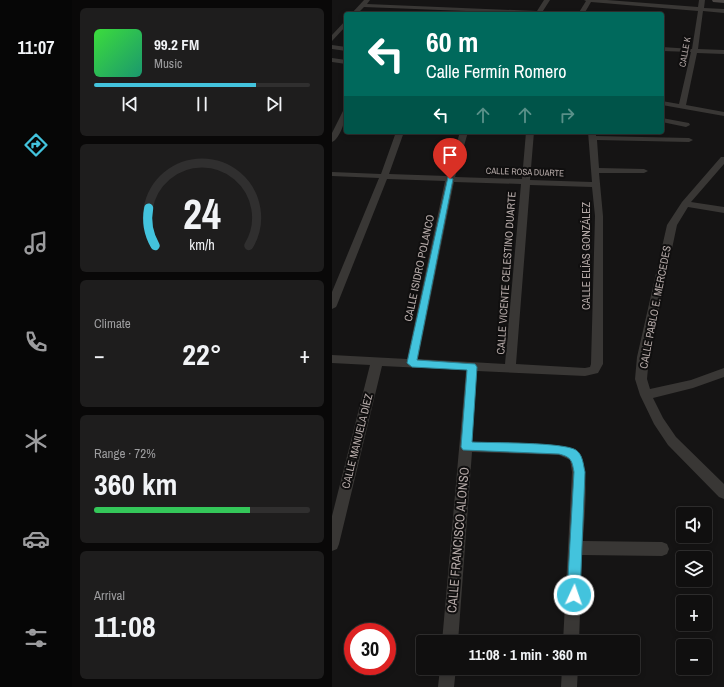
<!DOCTYPE html>
<meta charset="utf-8">
<style>
body{margin:0;font-family:"Archivo Narrow",sans-serif;background:#1e1d1d;color:#f1f3f6;height:100vh;display:flex;flex-direction:column;font-size:15px;white-space:nowrap}
*{box-sizing:border-box;margin:0}
p{font-size:13px;color:#9c9c9e}
.icon{flex:none;width:22px;height:22px;fill:none;stroke:currentColor;stroke-width:2;stroke-linecap:round;stroke-linejoin:round}
.map{position:relative;flex:1;overflow:hidden}
.drawer{display:flex;flex-direction:column;gap:8px;padding:8px;background:#090808;width:260px}
.drawer>*{flex:none}
.top-card{position:absolute;left:12px;top:12px;width:320px;height:122px;border-radius:4px;box-shadow:0 2px 6px #0003,0 0 0 1px #302f2f;background:#00695c;color:#fff;overflow:hidden}
.tools{position:absolute;left:344px;top:507px;display:grid;gap:8px}
.tools a{display:grid;place-items:center;width:36px;height:36px;border-radius:4px;background:#100f0f;box-shadow:0 2px 6px #0003,0 0 0 1px #302f2f;font-size:20px}
.speed{position:absolute;left:12px;top:623px;display:flex;gap:8px;font-size:20px;font-weight:700;text-align:center}
.speed>*{display:grid;place-content:center;width:52px;height:52px;border-radius:50%;background:#100f0f;box-shadow:0 2px 6px #0003,0 0 0 1px #302f2f;line-height:1}
.speed .limit{border:6px solid #d22;background:#fff;color:#111}
.pin{position:absolute;display:grid;place-items:center;width:34px;height:34px;color:#fff;margin:-41px -17px;border-radius:50% 50% 50% 0;rotate:-45deg;box-shadow:0 0 4px #0007}
.pin .icon{rotate:45deg}
.me{position:absolute;width:44px;margin:-22px;rotate:3deg;stroke-linejoin:round;filter:drop-shadow(0 0 3px #0008)}
.turn{display:flex;align-items:center;gap:14px;height:84px;padding:0 16px;font-size:18px}
.turn .icon{width:52px;height:52px;stroke-width:2.5}
.turn b{display:block;font-size:28px;line-height:34px}
.lanes{display:flex;align-items:center;height:38px;padding:0 16px;background:#0003;justify-content:center;gap:20px;direction:ltr}
.lanes .off{opacity:.35}
.big{font-size:30px;font-weight:700;line-height:1.1}
.drawer .widget{flex:1;display:flex;flex-direction:column;justify-content:center;gap:6px;min-width:0;padding:0 14px;border-radius:6px;background:#1e1d1d}
.drawer .dial{align-items:center;gap:0}
.dial svg{height:104px;overflow:visible;fill:none;stroke:#302f2f;stroke-width:7;stroke-linecap:round;text-anchor:middle}
.dial text{fill:#f1f3f6;stroke:none}
.song{display:flex;align-items:center;gap:12px}
.cover{width:48px;height:48px;border-radius:6px;background:linear-gradient(135deg,hsl(120 70% 55%),hsl(160 70% 35%))}
.played{height:4px;border-radius:2px;background:linear-gradient(90deg,#43c3dd 75%,#302f2f 75%)}
.keys{display:flex;justify-content:space-around;direction:ltr}
.heat{display:flex;justify-content:space-between;align-items:center;font-size:22px;direction:ltr}
.charge{height:6px;border-radius:3px;background:linear-gradient(90deg,#34c759 72%,#302f2f 0)}
.trip{position:absolute;left:84px;top:635px;width:224px;height:40px;border-radius:4px;background:#100f0f;box-shadow:0 2px 6px #0003,0 0 0 1px #302f2f;font-weight:700;line-height:40px;text-align:center}
main{display:flex;flex:1;min-height:0}
.tab-bar{display:flex;flex-direction:column;width:72px;justify-content:space-around;align-items:center;background:#060606;color:#9c9c9e}
.tab-bar .icon{width:28px;height:28px}
.tab-bar .current{color:#43c3dd}
.tab-bar b{font-size:18px;color:#f1f3f6}
.map>svg:first-child{display:block}
.lines{fill:none;stroke-linecap:round;stroke-linejoin:round}
.street{fill:#393735;fill-rule:evenodd}
.secondary{fill:#494543;fill-rule:evenodd}
.route{fill:#43c3dd;stroke:#2c7f90}
.labels{text-anchor:middle;dominant-baseline:central;stroke-width:4;stroke-linejoin:round;paint-order:stroke}
.far-street-label{font-size:9px;fill:#b4a9a7;stroke:#100f0f}
.street-label{font-size:11px;fill:#b4a9a7;stroke:#100f0f}
.near-street-label{font-size:13px;fill:#b4a9a7;stroke:#100f0f}
</style>
<main>
<nav class="tab-bar">
<b>11:07</b>
<svg class="icon current" aria-label="directions" viewBox="0 0 24 24"><path d="M12 3l9 9-9 9-9-9zM9 14v-3h6M13 9l2 2-2 2"/></svg>
<svg class="icon" aria-label="music" viewBox="0 0 24 24"><path d="M9 18V5l10-2v13"/><circle cx="6" cy="18" r="3"/><circle cx="16" cy="16" r="3"/></svg>
<svg class="icon" aria-label="phone" viewBox="0 0 24 24"><path d="M5 4h4l2 5-3 2q2 4 5 5l2-3 5 2v4C11 20 4 13 5 4z"/></svg>
<svg class="icon" aria-label="climate" viewBox="0 0 24 24"><path d="M12 3v18M4 7l16 10M4 17L20 7"/></svg>
<svg class="icon" aria-label="car" viewBox="0 0 24 24"><path d="M5 17H2v-5l4-1 3-4h7l3 4 3 1v5h-3M9 17h6M6 11h13"/><circle cx="7" cy="17" r="2"/><circle cx="17" cy="17" r="2"/></svg>
<svg class="icon" aria-label="filters" viewBox="0 0 24 24"><path d="M4 7h16M4 17h16"/><circle cx="9" cy="7" r="2"/><circle cx="15" cy="17" r="2"/></svg>
</nav>
<section class="drawer">
<div class="widget">
<div class="song"><i class="cover"></i><div><b>99.2 FM</b><p>Music</p></div></div>
<div class="played"></div>
<div class="keys"><svg class="icon" aria-label="previous" viewBox="0 0 24 24"><path d="M18 5L8 12l10 7zM5 5v14"/></svg><svg class="icon" aria-label="pause" viewBox="0 0 24 24"><path d="M8 5v14M16 5v14"/></svg><svg class="icon" aria-label="next" viewBox="0 0 24 24"><path d="M6 5l10 7-10 7zM19 5v14"/></svg></div>
</div>
<div class="widget dial"><svg viewBox="0 0 100 80">
<path d="M14 69A42 42 0 1 1 86 69"/>
<path d="M14 69A42 42 0 0 1 9 40" stroke="#43c3dd"/>
<text x="50" y="56" font-size="32" font-weight="700">24</text>
<text x="50" y="72" font-size="11">km/h</text>
</svg></div>
<div class="widget"><p>Climate</p>
<div class="heat"><a>−</a><b class="big">22°</b><a>+</a></div>
</div>
<div class="widget"><p>Range · 72%</p><b class="big">360 km</b><div class="charge"></div></div>
<div class="widget"><p>Arrival</p><b class="big">11:08</b></div>
</section>
<div class="map">
<svg width="392" height="687" viewBox="0 0 392 687">
<rect width="100%" height="100%" fill="#151414"/>
<g class="lines">
<path class="street" d="M32 0H38L35 4 205 11 212 0H218L209 14 32 7 25 14H19Z
M252 0H275L366 7 367 0H373L372 8 392 9V13L371 11 366 49 392 50V54L365 53 354 105 392 112V116L330 105V101L347 104 359 52 330 51V47L360 49 366 11 259 2 252 14H246L254 1Z
M14 20V26L0 41V35Z
M0 45 14 47V51L0 49Z
M0 58 14 60V64L0 62Z
M11 111H14C14 119 8 139 0 142V133Z
M330 118 357 123 358 125 354 127 330 122Z
M64 132H72L57 174 115 176 128 132H136L123 177 190 179 194 132H202L198 180 260 182 256 132H264V136L357 138 361 140 357 142 265 140 267 168 312 169 316 171 312 173H267L271 216V364L266 373 253 376 145 371 140 442C159 443 239 440 248 454 258 469 252 521 251 541L330 542 335 544 337 549 335 554 330 556 250 555 247 642H231L240 472 238 460 227 455 140 452 126 642H110L134 370 50 366 7 544 5 549 0 551V516L38 365 0 363V355L75 359 113 181 55 179 5 305 4 307 0 309V292L47 178 0 176V172L49 174ZM122 182 189 184 173 364 86 359ZM198 185 260 187 263 216 259 364 258 367 253 368 184 364Z
M389 157H392V164L359 202 392 207V213L356 207 345 225 317 357 315 379 318 389 359 380 392 368V377L361 388 321 398 331 418 344 437 392 484V499L387 497 336 445 322 424 308 395 303 379 305 357 335 225 350 202Z
M108 668H124L122 687H106Z
M230 668H246L245 687H229Z"/>
<path class="secondary" d="M380 0H392V3L381 2Z"/>
</g>
<path class="route" d="M116 177 121 179 85 360 143 364 145 367 140 442C159 443 231 442 244 450 251 455 251 464 253 472L248 595 246 599 242 601 237 599 235 595 242 472C240 460 239 457 227 454L131 450 129 447 135 370 80 367 75 363Z"/>
<g class="labels">
<g class="far-street-label">
<text transform="translate(353 52) rotate(-80)">CALLE K</text>
<text transform="translate(193 172) rotate(2)">CALLE ROSA DUARTE</text>
</g>
<g class="street-label">
<text transform="translate(254 256) rotate(-90)">CALLE ELÍAS GONZÁLEZ</text>
<text transform="translate(87 268) rotate(-78)">CALLE ISIDRO POLANCO</text>
<text transform="translate(174 273) rotate(-86)">CALLE VICENTE CELESTINO DUARTE</text>
<text transform="translate(323 307) rotate(-79)">CALLE PABLO E. MERCEDES</text>
<text transform="translate(25 441) rotate(-76)">CALLE MANUELA DÍEZ</text>
</g>
<g class="near-street-label">
<text transform="translate(126 540) rotate(-85)">CALLE FRANCISCO ALONSO</text>
</g>
</g>
</svg>
<div class="tools">
<a><svg class="icon" aria-label="sound" viewBox="0 0 24 24"><path d="M4 9h4l5-4v14l-5-4H4zM17 9q2 3 0 6"/></svg></a>
<a><svg class="icon" aria-label="layers" viewBox="0 0 24 24"><path d="M12 4l9 5-9 5-9-5zM3 14l9 5 9-5"/></svg></a>
<a>+</a>
<a>−</a>
</div>
<div class="speed"><div class="limit">30</div></div>
<div class="pin" style="left:118px;top:179px;background:#d93025"><svg class="icon" aria-label="arrive" viewBox="0 0 24 24"><path d="M6 21V4h12l-3 4 3 4H6"/></svg></div>
<svg class="me" style="left:242px;top:595px" viewBox="-20 -20 40 40"><circle r="17" fill="#43c3dd" stroke="#fff" stroke-width="3"/><path d="M0-11L8 9 0 5-8 9z" fill="#fff"/></svg>
<div class="trip">11:08 · 1 min · 360 m</div>
<div class="top-card">
<div class="turn"><svg class="icon" aria-label="left" viewBox="0 0 24 24"><path d="M17 20v-9H6M10 6l-5 5 5 5"/></svg><div><b>60 m</b>Calle Fermín Romero</div></div>
<div class="lanes"><svg class="icon" aria-label="left" viewBox="0 0 24 24"><path d="M17 20v-9H6M10 6l-5 5 5 5"/></svg><svg class="icon off" aria-label="ahead" viewBox="0 0 24 24"><path d="M12 20V5M6 11l6-6 6 6"/></svg><svg class="icon off" aria-label="ahead" viewBox="0 0 24 24"><path d="M12 20V5M6 11l6-6 6 6"/></svg><svg class="icon off" aria-label="right" viewBox="0 0 24 24"><path d="M7 20v-9h11M14 6l5 5-5 5"/></svg></div>
</div>
</div>
</main>
